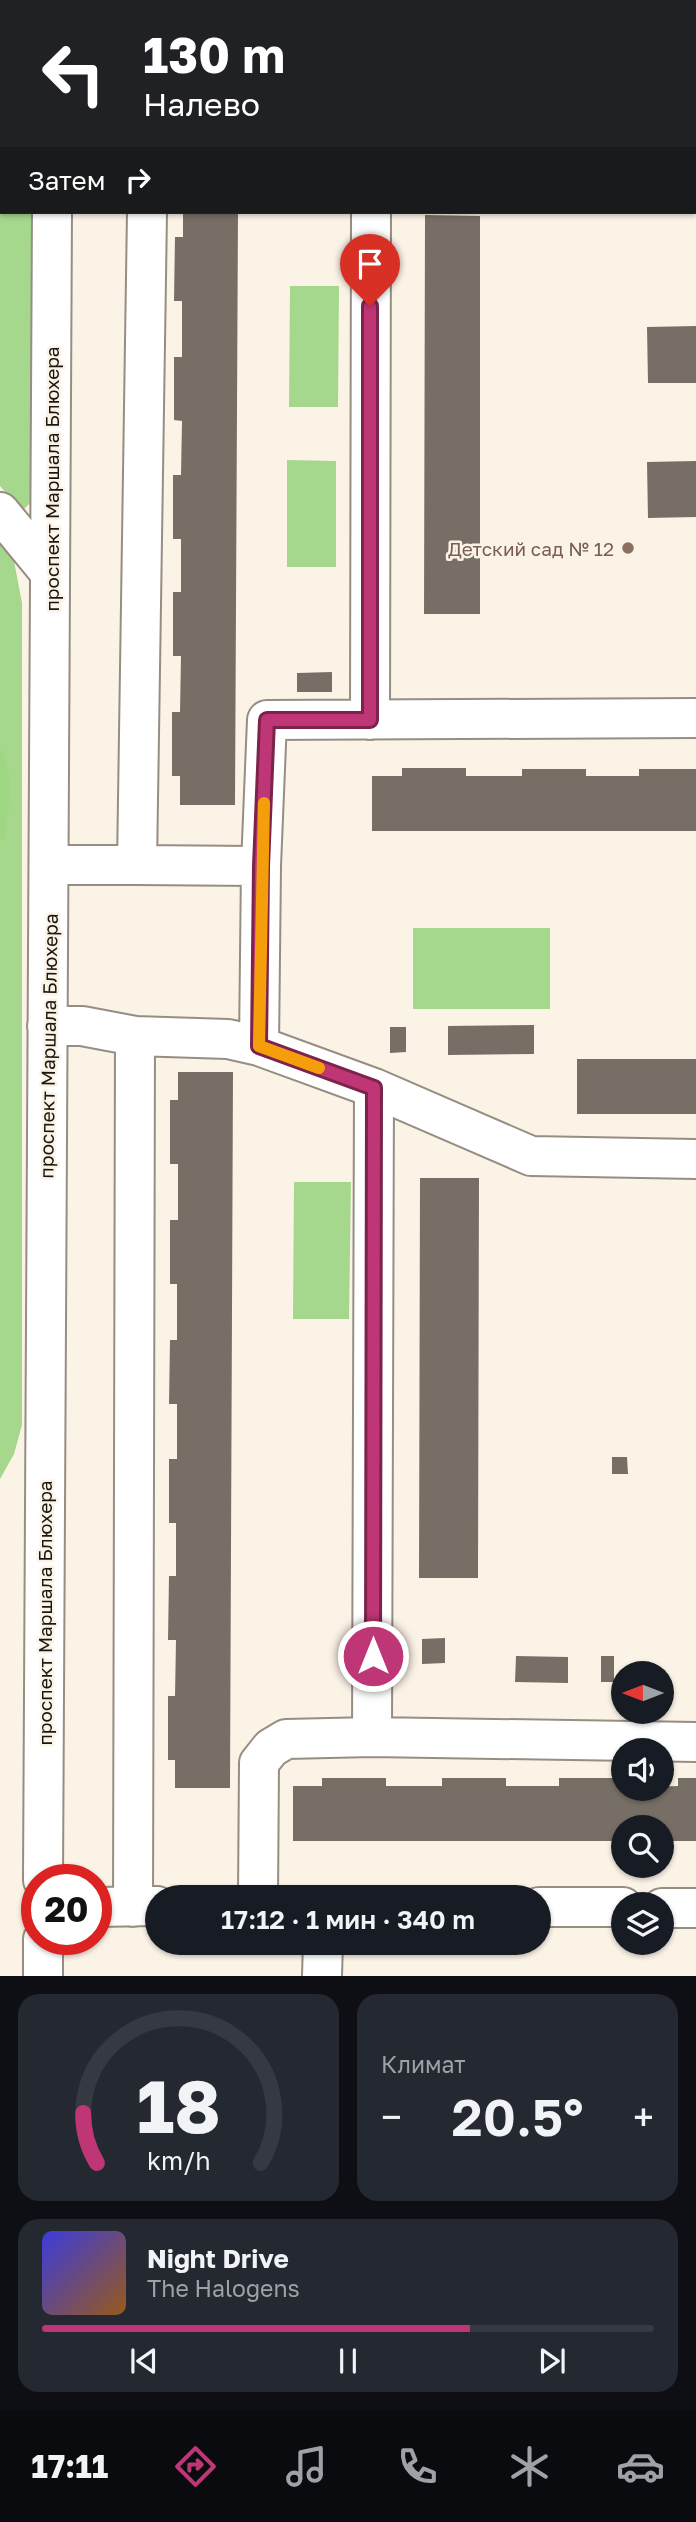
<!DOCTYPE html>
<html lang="ru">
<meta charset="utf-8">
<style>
body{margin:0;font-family:"Golos Text",sans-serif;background:#242831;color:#f1f3f6;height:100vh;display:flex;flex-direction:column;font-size:26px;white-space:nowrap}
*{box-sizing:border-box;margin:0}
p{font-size:23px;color:#9ea1a6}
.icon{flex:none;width:38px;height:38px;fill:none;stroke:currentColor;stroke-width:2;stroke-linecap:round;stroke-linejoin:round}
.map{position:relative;height:1976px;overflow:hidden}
.details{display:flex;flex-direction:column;gap:18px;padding:18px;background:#0d0f14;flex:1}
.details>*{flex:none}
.guide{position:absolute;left:0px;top:0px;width:696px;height:214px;box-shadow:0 2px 5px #0004;background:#202124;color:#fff;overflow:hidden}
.needle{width:46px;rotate:270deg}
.fabs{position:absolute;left:611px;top:1661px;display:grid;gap:14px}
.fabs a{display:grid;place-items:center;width:63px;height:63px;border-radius:50%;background:#171b24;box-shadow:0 2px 5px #0004;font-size:35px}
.speed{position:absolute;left:21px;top:1864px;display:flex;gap:14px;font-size:35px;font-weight:700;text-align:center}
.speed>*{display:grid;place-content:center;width:91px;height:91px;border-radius:50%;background:#171b24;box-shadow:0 2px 5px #0004;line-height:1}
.speed .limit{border:10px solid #d22;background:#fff;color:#111}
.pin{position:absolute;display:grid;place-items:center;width:60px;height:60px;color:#fff;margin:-72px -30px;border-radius:50% 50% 50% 0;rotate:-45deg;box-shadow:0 0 7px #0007}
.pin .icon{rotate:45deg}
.me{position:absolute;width:77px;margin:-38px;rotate:0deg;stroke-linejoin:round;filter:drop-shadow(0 0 5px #0008)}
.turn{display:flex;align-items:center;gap:24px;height:147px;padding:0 28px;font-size:32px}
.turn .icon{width:91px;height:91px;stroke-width:2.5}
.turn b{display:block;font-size:49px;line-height:60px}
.then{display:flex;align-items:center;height:66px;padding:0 28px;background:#0003;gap:14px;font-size:26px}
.big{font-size:52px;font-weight:600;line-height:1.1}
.details .tile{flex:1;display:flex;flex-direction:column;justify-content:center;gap:10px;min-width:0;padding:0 24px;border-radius:21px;background:#242831}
.details .dial{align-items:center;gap:0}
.dial svg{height:182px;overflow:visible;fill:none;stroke:#363941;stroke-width:7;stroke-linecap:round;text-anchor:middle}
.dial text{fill:#f1f3f6;stroke:none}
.song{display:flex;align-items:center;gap:21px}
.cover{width:84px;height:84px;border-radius:10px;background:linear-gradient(135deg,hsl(240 70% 55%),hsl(30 70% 35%))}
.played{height:7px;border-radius:4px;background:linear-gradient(90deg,#be3675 70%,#363941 70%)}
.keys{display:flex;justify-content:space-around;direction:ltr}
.heat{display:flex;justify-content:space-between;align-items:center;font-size:38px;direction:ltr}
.details .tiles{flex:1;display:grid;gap:18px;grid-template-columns:1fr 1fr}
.tile:last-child{grid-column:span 2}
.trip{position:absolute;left:145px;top:1885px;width:406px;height:70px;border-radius:35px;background:#171b24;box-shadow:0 2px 5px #0004;font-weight:600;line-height:70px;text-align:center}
.tab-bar{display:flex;height:112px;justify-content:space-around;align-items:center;background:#090b0e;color:#9ea1a6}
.tab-bar .icon{width:49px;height:49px}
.tab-bar .selected{color:#be3675}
.tab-bar b{font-size:32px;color:#f1f3f6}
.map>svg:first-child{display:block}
.green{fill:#a5d78d}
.forest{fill:#9ed682}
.building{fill:#776f65}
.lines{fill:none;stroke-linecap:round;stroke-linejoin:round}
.minor-casing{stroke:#968d83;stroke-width:42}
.minor{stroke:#fff;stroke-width:38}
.route-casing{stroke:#7c234c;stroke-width:18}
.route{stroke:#be3675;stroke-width:12}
.slow{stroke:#f59e0b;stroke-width:12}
.education-dot{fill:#8d6e63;stroke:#fcf3e7;stroke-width:2.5}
.labels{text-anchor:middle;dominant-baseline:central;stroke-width:5;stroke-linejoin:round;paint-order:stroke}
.street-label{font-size:19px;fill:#1a1712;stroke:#fcf3e7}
.education-label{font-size:19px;fill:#785e54;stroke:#fcf3e7;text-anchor:end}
</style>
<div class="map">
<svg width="696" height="1976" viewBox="0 0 696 1976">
<rect width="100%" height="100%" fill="#fcf3e7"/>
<path class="green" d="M0 107 2 212H32L31 502 24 509 19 508 0 486Z
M290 286H339L338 407H289Z
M287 460 336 461V567H287Z
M0 543 14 561 22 603V1425L14 1454 0 1479Z
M413 928H550V1009H413Z
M294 1182H351L349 1319H293Z"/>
<path class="forest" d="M0 749C15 767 8 818 4 840H0Z"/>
<path class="building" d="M183 212H238L235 805H180V776H172V712H180L181 656H173V592H181V539H173V475H181L182 421 174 420V357H182V301H174L175 237H183Z
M425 215 480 216V614H424Z
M696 326V383H648L647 327Z
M696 461V517L648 518 647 462Z
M332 672V692H297V673Z
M402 768H466V776H522V769H586V776H639V769H696V831H372V776H402Z
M534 1025V1054L448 1055V1026Z
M390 1027H406V1052L390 1053Z
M577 1059H696V1114H577Z
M178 1072H233L230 1788H175V1760H168V1696H175L176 1640H168L169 1576H176V1523H169V1459H177V1404H169L170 1340H177V1284H170V1220H178V1164H170V1100H178Z
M420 1178H479L478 1578H419Z
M612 1457H627L628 1474H612Z
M445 1638V1663L422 1664V1639Z
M516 1656 568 1657V1683L515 1682Z
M601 1656H614V1682H601Z
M322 1778H386V1786H442V1778H506V1786H559V1778H623V1788L678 1786V1778H696V1841H662V1827H623V1841H293V1786H322Z"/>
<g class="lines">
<g class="minor-casing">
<path id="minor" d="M199 0 202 2
M152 2 154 0
M583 2 584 0
M0 86 2 87
M695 166H696
M0 512 50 573
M370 720 371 212
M50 865H137L147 212
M137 865 261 866 259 1046
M261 866 267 720 696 718
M47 1026H82L135 1036 228 1039 259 1046 374 1088 531 1156 696 1159
M372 1737 374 1088
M43 1880 52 212
M258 1897 259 1763 271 1748 286 1739 372 1737 696 1742
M96 1907 157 1906
M133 1907 135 1036
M539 1907H623
M662 1908H696
M43 1939V1976
M322 1976 323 1942"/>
</g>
<use href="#minor" class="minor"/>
</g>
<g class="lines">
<g class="route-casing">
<path id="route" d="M370 306V720H267L261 866 259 1046 374 1088 373 1656"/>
</g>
<use href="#route" class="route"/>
<path class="slow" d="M264 803 259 1046 319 1068"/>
</g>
<circle class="education-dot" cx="628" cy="548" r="7"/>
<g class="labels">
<g class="street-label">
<text transform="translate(51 479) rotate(-90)">проспект Маршала Блюхера</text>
<text transform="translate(48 1046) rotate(-89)">проспект Маршала Блюхера</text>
<text transform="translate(44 1613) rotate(-90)">проспект Маршала Блюхера</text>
</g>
<g class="education-label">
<text x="614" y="548">Детский сад № 12</text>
</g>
</g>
</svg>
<div class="fabs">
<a><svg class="needle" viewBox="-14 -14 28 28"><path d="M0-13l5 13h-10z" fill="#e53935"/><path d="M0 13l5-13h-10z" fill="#9ea1a6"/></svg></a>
<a><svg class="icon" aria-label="sound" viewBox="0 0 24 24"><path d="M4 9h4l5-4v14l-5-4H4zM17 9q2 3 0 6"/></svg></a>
<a><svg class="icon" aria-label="search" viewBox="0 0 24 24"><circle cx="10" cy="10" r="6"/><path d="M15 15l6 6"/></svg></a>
<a><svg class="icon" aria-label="layers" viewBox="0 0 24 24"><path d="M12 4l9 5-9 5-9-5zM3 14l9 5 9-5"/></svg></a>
</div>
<div class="speed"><div class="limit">20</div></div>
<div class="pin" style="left:370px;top:306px;background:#d93025"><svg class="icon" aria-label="arrive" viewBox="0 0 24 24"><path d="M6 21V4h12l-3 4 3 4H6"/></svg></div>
<svg class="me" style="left:373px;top:1656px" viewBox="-20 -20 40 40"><circle r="17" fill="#be3675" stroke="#fff" stroke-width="3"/><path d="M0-11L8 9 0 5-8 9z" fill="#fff"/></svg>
<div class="trip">17:12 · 1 мин · 340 m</div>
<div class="guide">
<div class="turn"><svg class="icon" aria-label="left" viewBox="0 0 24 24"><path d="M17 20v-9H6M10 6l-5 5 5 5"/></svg><div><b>130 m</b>Налево</div></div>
<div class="then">Затем<svg class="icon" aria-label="right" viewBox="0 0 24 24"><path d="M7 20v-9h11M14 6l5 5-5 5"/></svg></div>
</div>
</div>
<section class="details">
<div class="tiles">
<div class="tile dial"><svg viewBox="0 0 100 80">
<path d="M14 69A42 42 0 1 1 86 69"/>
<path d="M14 69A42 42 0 0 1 8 47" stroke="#be3675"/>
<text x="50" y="56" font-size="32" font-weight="700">18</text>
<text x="50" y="72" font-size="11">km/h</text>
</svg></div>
<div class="tile"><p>Климат</p>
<div class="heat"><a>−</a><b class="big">20.5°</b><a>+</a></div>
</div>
<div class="tile">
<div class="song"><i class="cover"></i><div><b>Night Drive</b><p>The Halogens</p></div></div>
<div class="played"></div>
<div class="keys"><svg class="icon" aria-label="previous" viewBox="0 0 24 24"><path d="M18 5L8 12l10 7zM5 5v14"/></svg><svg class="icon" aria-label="pause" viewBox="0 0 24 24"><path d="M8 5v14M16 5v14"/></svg><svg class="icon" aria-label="next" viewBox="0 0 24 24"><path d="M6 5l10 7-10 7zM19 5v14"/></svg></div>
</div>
</div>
</section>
<nav class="tab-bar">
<b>17:11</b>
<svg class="icon selected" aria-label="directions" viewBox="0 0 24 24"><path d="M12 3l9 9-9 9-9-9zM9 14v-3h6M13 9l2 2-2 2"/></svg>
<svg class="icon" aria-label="music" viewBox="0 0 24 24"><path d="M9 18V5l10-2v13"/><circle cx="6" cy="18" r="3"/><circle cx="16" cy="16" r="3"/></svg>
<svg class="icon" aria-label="phone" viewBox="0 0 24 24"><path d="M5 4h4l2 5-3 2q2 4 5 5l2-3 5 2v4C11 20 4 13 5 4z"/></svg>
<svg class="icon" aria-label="climate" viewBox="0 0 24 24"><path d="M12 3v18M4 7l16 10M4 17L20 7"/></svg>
<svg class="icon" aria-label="car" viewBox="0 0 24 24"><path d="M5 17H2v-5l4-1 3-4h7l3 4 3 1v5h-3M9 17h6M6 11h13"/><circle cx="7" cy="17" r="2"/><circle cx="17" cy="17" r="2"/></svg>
</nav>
